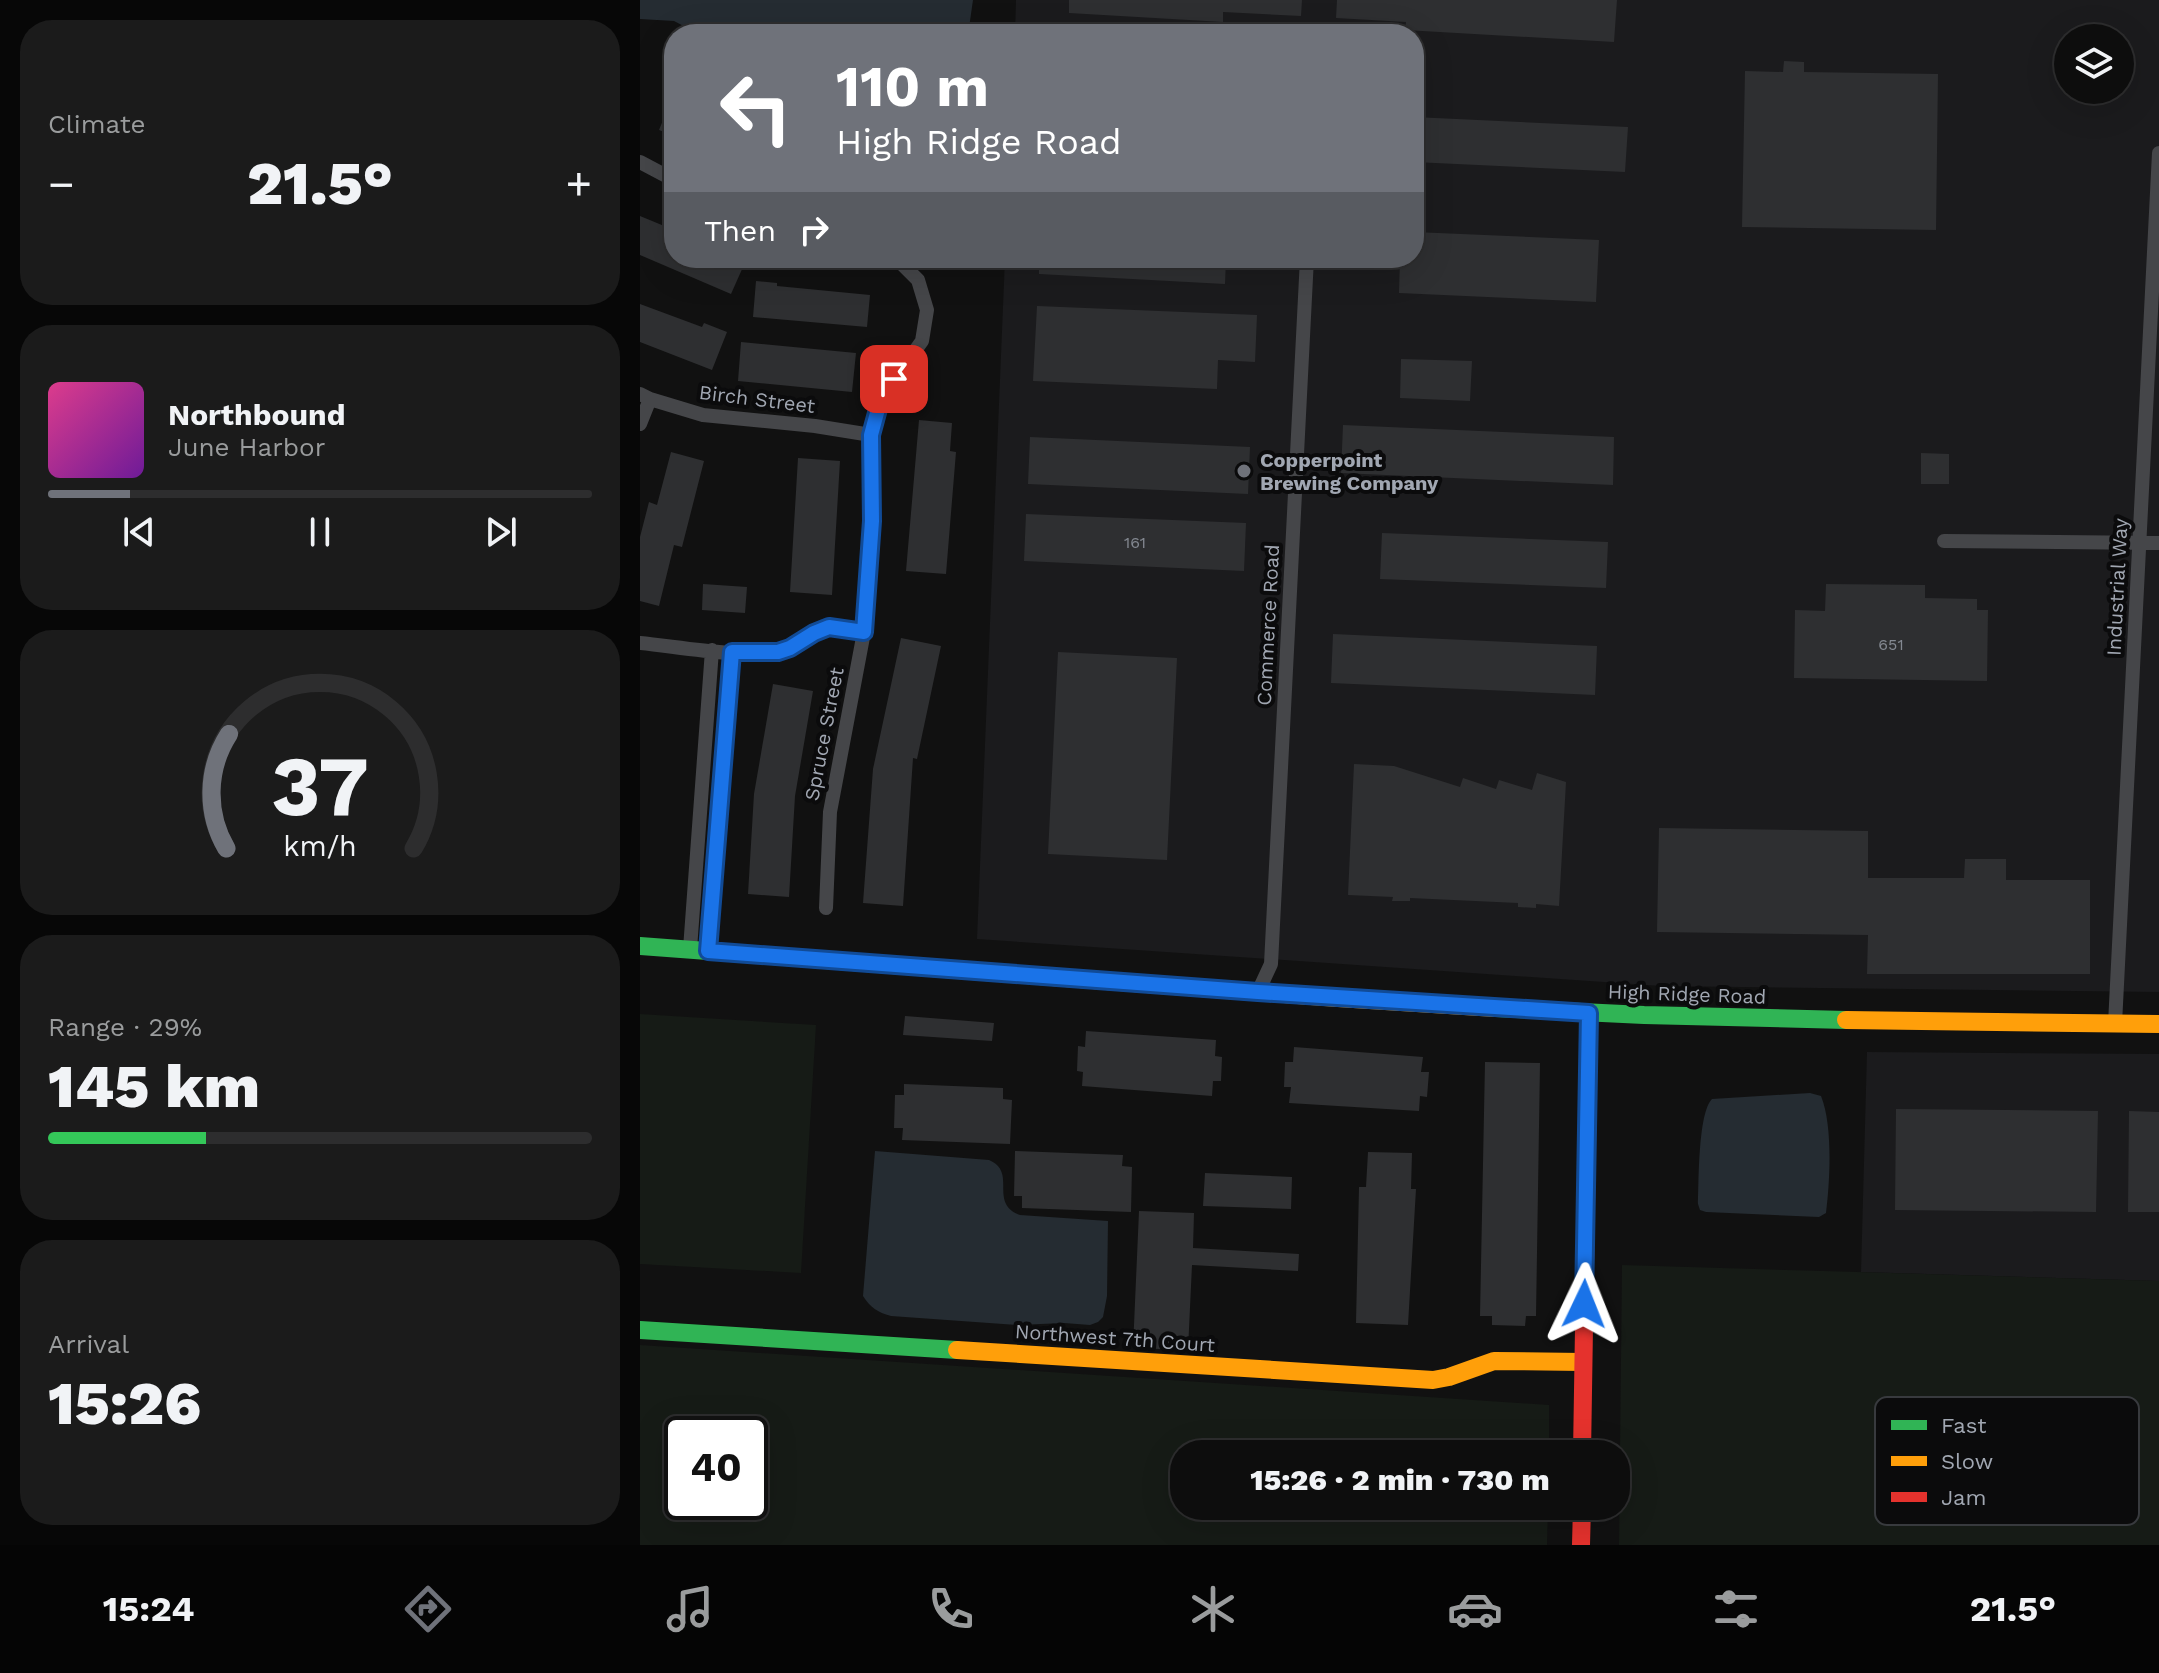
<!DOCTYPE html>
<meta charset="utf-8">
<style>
body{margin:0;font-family:"Work Sans",sans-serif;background:#1b1b1b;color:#f1f3f6;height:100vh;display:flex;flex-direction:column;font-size:30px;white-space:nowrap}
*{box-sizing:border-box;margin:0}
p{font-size:26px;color:#9a9c9d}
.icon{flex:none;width:44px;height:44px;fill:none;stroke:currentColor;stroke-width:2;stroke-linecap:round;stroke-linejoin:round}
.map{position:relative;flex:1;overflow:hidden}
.side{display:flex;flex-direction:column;gap:20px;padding:20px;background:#070707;width:640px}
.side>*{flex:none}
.banner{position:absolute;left:24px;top:24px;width:760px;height:244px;border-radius:32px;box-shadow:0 8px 32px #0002,0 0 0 2px #2d2d2e;background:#6f727a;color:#fff;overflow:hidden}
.controls{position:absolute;left:1414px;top:24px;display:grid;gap:16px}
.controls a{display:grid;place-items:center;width:80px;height:80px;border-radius:50%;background:#0d0d0d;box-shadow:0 8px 32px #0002,0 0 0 2px #2d2d2e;font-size:40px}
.speed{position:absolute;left:24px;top:1416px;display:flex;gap:16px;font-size:40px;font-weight:700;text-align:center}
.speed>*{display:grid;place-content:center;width:104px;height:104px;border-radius:50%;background:#0d0d0d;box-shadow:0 8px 32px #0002,0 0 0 2px #2d2d2e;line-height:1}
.speed .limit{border:4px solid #111;border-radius:12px;background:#fff;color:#111}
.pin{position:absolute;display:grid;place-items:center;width:68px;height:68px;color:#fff;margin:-34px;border-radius:16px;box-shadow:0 4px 12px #0006}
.me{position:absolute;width:88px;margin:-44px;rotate:2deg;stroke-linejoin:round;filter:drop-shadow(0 0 6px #0008)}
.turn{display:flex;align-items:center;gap:28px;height:168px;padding:0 40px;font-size:36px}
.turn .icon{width:104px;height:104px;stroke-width:2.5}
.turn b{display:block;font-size:56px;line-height:68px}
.then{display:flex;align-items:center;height:76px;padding:0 40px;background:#0003;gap:16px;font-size:30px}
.big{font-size:60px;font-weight:800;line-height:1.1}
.side .widget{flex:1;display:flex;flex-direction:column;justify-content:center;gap:12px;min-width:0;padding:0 28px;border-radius:32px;background:#1b1b1b}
.side .dial{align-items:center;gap:0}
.dial svg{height:208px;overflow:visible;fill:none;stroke:#2d2d2e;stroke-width:7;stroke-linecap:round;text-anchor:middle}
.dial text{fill:#f1f3f6;stroke:none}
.song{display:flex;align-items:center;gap:24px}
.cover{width:96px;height:96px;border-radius:12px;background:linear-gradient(135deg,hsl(330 70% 55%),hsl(280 70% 35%))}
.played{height:8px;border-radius:4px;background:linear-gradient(90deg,#6f727a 15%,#2d2d2e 15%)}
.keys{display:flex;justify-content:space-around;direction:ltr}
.heat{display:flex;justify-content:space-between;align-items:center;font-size:44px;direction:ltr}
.charge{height:12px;border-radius:6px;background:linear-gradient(90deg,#34c759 29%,#2d2d2e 0)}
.trip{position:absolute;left:530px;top:1440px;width:460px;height:80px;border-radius:32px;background:#0d0d0d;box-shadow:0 8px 32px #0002,0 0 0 2px #2d2d2e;font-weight:800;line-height:80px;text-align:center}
.tab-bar{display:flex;height:128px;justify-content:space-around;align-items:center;background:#050505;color:#9a9c9d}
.tab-bar .icon{width:56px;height:56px}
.tab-bar .selected{color:#6f727a}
.tab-bar b{font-size:36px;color:#f1f3f6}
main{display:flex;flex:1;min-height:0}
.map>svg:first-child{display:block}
.built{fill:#1b1b1d;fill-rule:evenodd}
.green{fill:#161b16;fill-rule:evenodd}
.water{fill:#252c32}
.building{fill:#2e2f31}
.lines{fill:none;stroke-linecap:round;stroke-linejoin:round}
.street{stroke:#454649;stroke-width:14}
.fast{stroke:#30b455;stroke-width:18}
.slow{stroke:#ff9f0a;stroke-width:18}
.jam{stroke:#e5322d;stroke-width:18}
.route-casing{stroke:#114b97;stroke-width:20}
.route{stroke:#1a73e8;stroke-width:14}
.poi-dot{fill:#6f727a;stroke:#0b0b0c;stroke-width:3}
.labels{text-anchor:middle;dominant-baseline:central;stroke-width:8;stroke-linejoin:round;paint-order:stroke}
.number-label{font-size:16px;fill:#848992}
.street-label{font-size:20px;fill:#a1a7b2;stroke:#0b0b0c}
.poi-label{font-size:20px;font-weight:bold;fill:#a1a7b2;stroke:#0b0b0c;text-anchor:start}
.key{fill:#0b0b0c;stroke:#383a3e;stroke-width:2}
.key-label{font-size:22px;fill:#a1a7b2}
</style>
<main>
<section class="side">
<div class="widget"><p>Climate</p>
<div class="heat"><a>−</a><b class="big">21.5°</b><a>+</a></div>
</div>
<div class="widget">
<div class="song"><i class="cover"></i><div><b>Northbound</b><p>June Harbor</p></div></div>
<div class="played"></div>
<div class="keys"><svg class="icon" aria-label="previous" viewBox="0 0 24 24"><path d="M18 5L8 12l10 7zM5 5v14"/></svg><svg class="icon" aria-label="pause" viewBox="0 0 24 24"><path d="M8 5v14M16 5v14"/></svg><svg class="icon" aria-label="next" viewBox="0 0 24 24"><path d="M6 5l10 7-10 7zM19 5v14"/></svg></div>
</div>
<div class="widget dial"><svg viewBox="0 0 100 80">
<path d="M14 69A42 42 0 1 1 86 69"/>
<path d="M14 69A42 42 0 0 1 15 25" stroke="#6f727a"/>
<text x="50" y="56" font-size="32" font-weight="700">37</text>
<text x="50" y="72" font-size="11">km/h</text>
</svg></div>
<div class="widget"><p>Range · 29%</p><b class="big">145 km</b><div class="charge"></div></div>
<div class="widget"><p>Arrival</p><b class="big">15:26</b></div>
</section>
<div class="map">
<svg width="1519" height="1545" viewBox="0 0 1519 1545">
<rect width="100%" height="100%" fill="#111"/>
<path class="built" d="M376 0H1519V992L1022 986 337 939 365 258H774V34H375ZM1428 38H1480V90H1428Z
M1227 1052 1519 1054V1281L1221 1272Z"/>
<path class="green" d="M0 1014 176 1025 161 1273 0 1264Z
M982 1265 1519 1281V1545H979Z
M0 1345 909 1405V1454H544V1506H908L907 1545H0ZM42 1434H110V1502H42Z"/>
<path class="water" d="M0 0H333L329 28 326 34H59L34 21 0 19Z
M1170 1093 1181 1096C1193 1125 1190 1181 1186 1213L1179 1217 1066 1212 1060 1210 1058 1204C1059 1181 1058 1113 1072 1099Z
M235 1151 349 1160C378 1172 348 1203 380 1215L468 1221 467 1296 463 1317 458 1322 450 1325 424 1323 377 1325 251 1316C237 1312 231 1308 223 1296Z"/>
<path class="building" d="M429 0H662L661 16 583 12V22L429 13Z
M697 0H977L974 42 765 30 766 22 696 18Z
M1144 61 1164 62V72L1298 74 1296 230 1102 227 1105 71 1143 72Z
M34 93V136L19 130Z
M774 117 988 127 985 172 774 162Z
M0 216 34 230V258H107L91 294 0 255Z
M774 232 959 240 956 302 759 293 760 258H774Z
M399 258H586L585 284 399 274Z
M116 281 137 283V286L230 295 227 327 113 317Z
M0 304 62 327 64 323 87 332 72 370 0 342Z
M397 306 617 315 615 362 578 360 577 389 393 381Z
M101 342 216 353 212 392 98 381Z
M761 359 832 361 830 401 760 398Z
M279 420 312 423 310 451 316 452 306 574 266 571Z
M703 425 974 437 973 485 701 473Z
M390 437 610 447 608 494 388 484Z
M31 452 64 461 42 547 34 545 19 606 0 601V537L9 502 17 505Z
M1281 453 1309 454V484H1281Z
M158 458 200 461 192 595 150 592Z
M386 514 606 523 604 571 384 561Z
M742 533 968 542 966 588 740 579Z
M63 584 107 587 105 613 62 610Z
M1186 584 1285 585V598L1337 599V610H1348L1347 681 1154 678 1155 610 1185 611Z
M693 634 957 646 955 695 691 683Z
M261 638 301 646 277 759 273 758 263 906 223 903 233 769Z
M418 652 537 658 527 860 408 854Z
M133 684 173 691 155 796 149 897 108 894 114 794Z
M714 764 754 766 820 787 823 778 856 789 859 780 892 790 897 773 926 782 919 906 896 904V908L878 907V903L770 898V901H752L753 897 708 895Z
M1019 828 1228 831V878H1324L1325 859H1366V880H1450V974H1227L1228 935 1017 932Z
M265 1016 354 1023 352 1041 263 1035Z
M446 1031 576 1040 575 1056 582 1057 581 1081H573L572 1096 442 1086 443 1072 437 1071 438 1046 445 1047Z
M654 1047 783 1057 781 1072H789L787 1097 780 1096 779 1111 649 1103 651 1087H644L645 1062H653Z
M845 1062 900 1063 896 1316H886L885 1326 852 1325V1316H840Z
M264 1084 363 1088V1099L372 1100 370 1144 262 1140 263 1128H254L255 1095H264Z
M1256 1109 1458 1111 1456 1212 1255 1210Z
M1489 1111 1519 1112V1212H1488Z
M375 1151 483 1155 482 1166 492 1167 491 1212 382 1208V1196H374Z
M728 1152 772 1153 771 1189H776L768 1325 716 1323 719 1187H726Z
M565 1173 652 1177 651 1209 563 1206Z
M499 1211 554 1213 553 1248 659 1254 658 1271 552 1265 548 1350 493 1348Z"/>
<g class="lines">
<path class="street" d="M0 162 34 180
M0 394 10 399 63 415 175 426 231 435
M0 424 10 399
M1304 541 1519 543
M0 643C40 647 99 658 137 652 148 650 155 644 164 638 184 626 201 627 224 632
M186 908 190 812 224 632 227 599 232 521 231 435 241 398 282 341 287 310 278 280 256 258
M50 949 72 650
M68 951 92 652
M618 992 631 964 667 258
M1475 1024 1519 153"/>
<path class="fast" d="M0 946 412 977
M856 1008 1004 1015 1206 1020
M0 1330 317 1350"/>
<path class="slow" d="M412 977 698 998 856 1008
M1206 1020 1519 1024
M317 1350 793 1380 809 1377 854 1361 943 1362"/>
<path class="jam" d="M942 1454 949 1013
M941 1545 942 1506"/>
</g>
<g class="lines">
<g class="route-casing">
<path id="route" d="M254 379 241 398 231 435 232 521 224 632 189 627 174 633 150 648 138 652H92L68 951 618 992 949 1013 944 1304"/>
</g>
<use href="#route" class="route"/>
</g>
<circle class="poi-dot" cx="604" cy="471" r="8"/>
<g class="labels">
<g class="number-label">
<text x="495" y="542">161</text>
<text x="1251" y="644">651</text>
</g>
<g class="street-label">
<text transform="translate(117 399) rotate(7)">Birch Street</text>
<text transform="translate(1477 587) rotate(-87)">Industrial Way</text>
<text transform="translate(628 625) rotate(-87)">Commerce Road</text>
<text transform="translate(184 734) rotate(-79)">Spruce Street</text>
<text transform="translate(1047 994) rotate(2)">High Ridge Road</text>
<text transform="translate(475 1338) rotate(4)">Northwest 7th Court</text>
</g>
<g class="poi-label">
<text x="620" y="460">Copperpoint<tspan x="620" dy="23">Brewing Company</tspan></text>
</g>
</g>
<rect x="1235" y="1397" width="264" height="128" rx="12" class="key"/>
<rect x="1251" y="1420" width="36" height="10" fill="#30b455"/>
<rect x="1251" y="1456" width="36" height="10" fill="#ff9f0a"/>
<rect x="1251" y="1492" width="36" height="10" fill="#e5322d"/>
<g class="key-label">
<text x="1301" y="1433">Fast</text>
<text x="1301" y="1469">Slow</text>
<text x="1301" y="1505">Jam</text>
</g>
</svg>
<div class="controls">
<a><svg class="icon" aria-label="layers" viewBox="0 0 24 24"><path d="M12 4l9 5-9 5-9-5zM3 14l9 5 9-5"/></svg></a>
</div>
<div class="speed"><div class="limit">40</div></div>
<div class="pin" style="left:254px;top:379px;background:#d93025"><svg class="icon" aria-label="arrive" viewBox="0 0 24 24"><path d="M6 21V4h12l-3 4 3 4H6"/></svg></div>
<svg class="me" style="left:944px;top:1304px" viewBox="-20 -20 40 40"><path d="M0-17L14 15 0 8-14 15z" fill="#1a73e8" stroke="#fff" stroke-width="4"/></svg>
<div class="trip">15:26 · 2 min · 730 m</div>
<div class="banner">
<div class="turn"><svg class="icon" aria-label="left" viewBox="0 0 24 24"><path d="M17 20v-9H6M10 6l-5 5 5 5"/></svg><div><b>110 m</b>High Ridge Road</div></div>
<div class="then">Then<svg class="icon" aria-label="right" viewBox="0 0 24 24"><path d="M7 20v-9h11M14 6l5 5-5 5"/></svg></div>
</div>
</div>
</main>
<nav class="tab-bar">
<b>15:24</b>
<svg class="icon selected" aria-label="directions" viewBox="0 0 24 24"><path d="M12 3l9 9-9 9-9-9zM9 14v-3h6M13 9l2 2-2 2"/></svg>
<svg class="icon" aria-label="music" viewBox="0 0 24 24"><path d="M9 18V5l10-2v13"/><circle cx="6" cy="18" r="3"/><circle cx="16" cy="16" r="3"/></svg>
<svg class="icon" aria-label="phone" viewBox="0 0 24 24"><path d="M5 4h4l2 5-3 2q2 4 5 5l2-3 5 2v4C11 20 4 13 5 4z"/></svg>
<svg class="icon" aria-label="climate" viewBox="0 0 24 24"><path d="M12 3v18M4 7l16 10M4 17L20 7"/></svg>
<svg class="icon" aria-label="car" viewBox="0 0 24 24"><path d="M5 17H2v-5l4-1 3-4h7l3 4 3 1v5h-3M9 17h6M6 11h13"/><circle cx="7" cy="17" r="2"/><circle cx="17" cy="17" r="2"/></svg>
<svg class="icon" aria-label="filters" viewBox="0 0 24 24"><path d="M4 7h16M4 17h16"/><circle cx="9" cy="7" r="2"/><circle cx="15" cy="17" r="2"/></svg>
<b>21.5°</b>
</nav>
